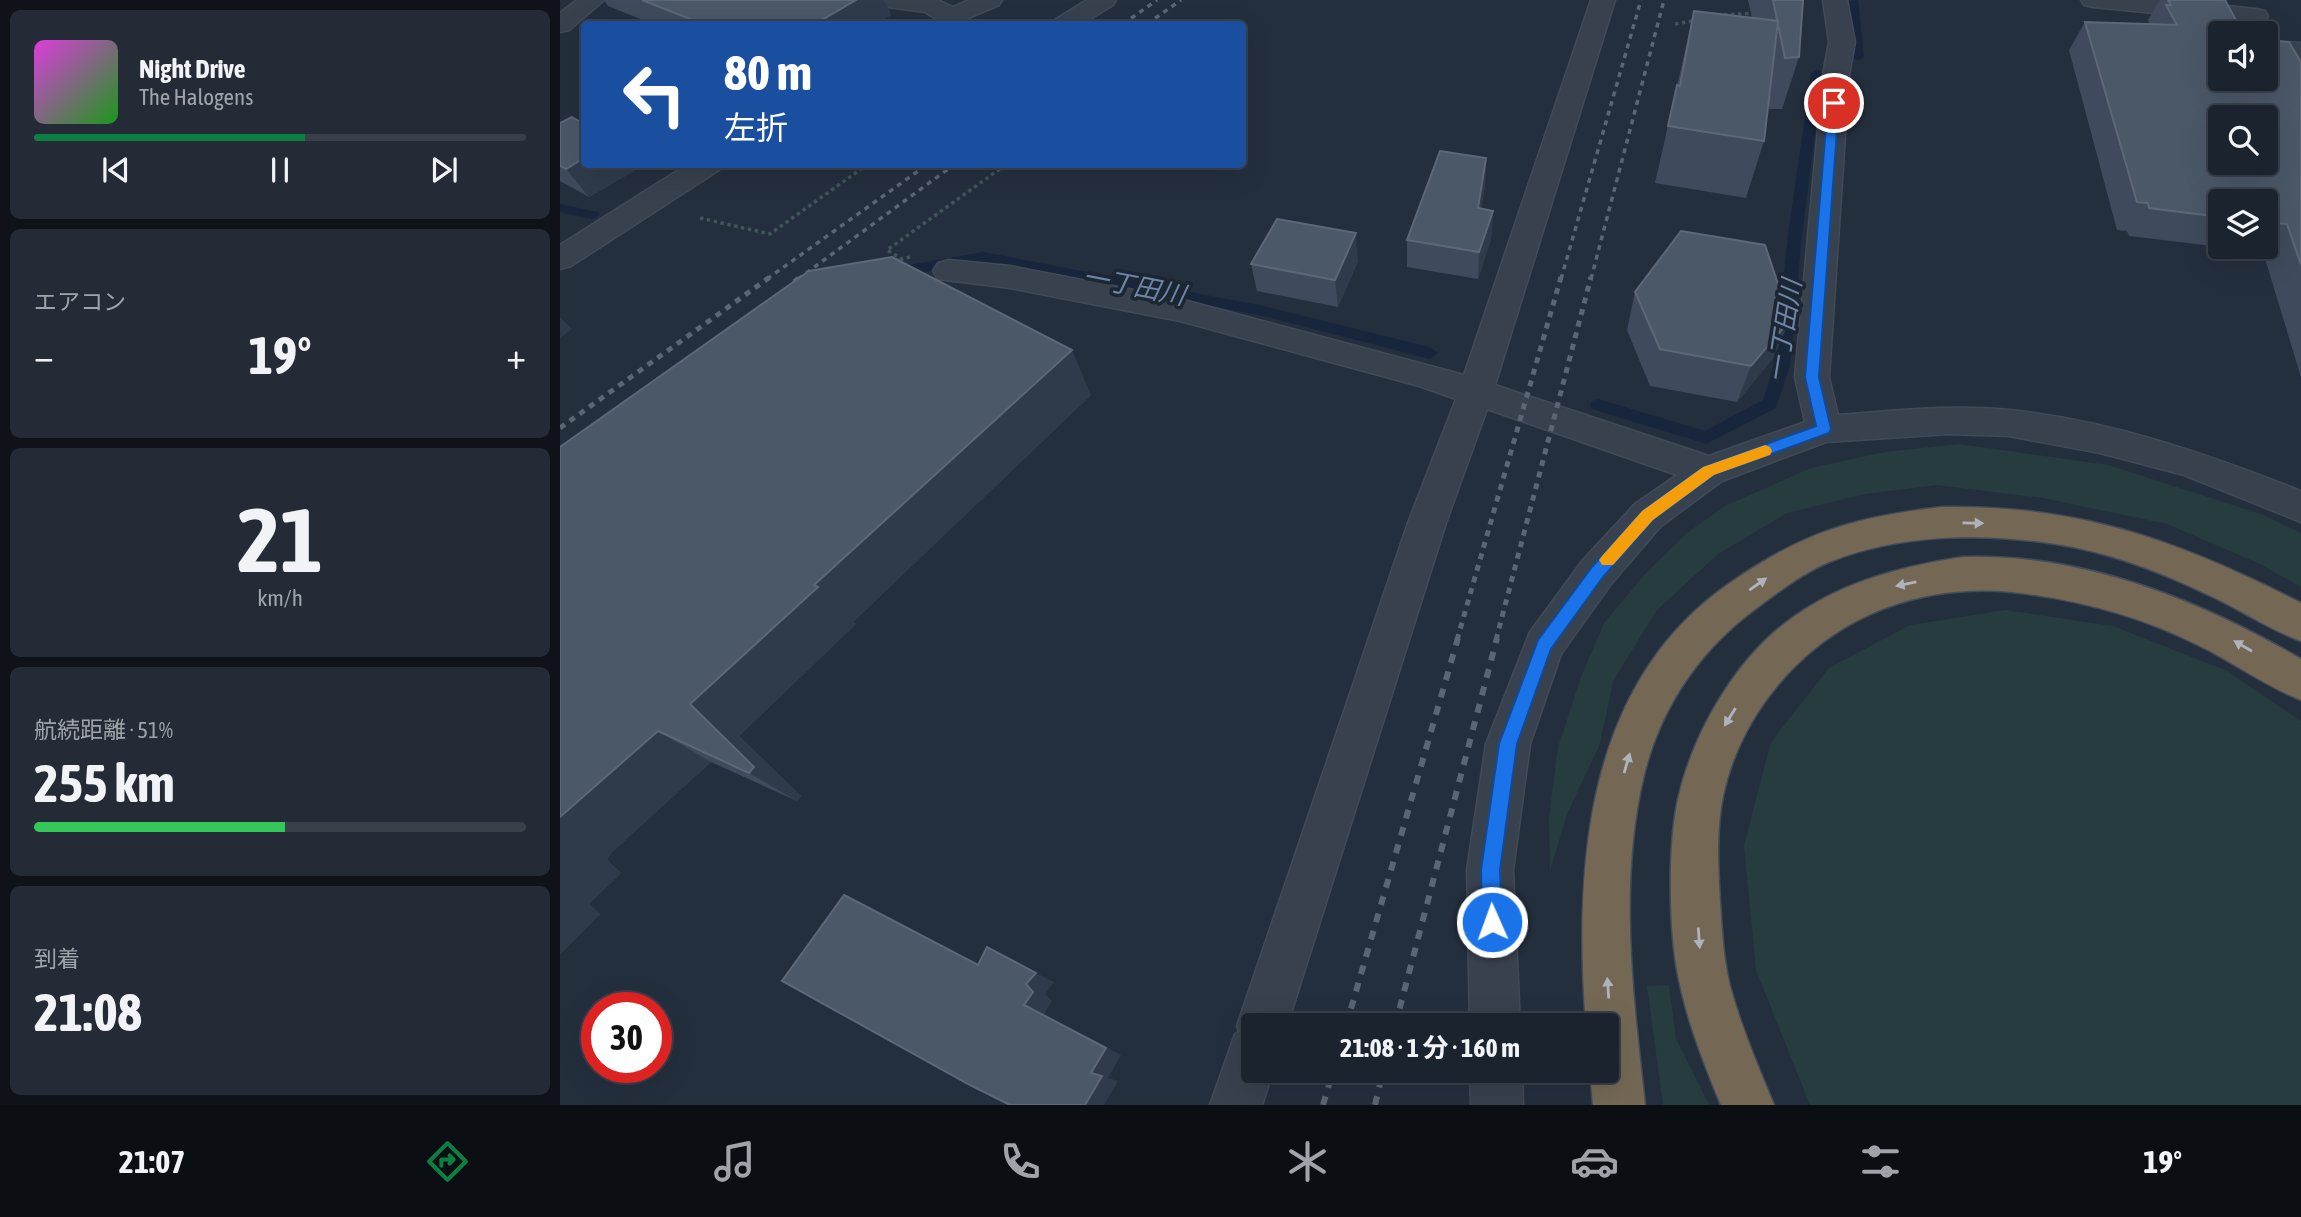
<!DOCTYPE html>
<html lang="ja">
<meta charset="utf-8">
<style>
body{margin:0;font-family:"Asap Condensed","Noto Sans JP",sans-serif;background:#242b36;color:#f1f3f6;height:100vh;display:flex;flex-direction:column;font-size:26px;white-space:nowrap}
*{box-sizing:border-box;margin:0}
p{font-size:23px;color:#a0a4aa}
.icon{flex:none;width:38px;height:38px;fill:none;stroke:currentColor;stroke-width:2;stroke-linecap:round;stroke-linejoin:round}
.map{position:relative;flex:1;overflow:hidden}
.sheet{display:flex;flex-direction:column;gap:10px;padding:10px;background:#0f1319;width:560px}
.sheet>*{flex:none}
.top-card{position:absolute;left:21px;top:21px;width:665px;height:147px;border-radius:7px;box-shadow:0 7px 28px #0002,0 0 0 2px #39404a;background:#1a4fa0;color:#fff;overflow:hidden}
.buttons{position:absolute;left:1648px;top:21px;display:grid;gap:14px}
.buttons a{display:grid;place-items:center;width:70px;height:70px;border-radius:7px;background:#1b232e;box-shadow:0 7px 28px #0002,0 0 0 2px #39404a;font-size:35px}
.speed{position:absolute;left:21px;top:992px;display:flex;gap:14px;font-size:35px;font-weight:700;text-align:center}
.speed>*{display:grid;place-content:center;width:91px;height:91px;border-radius:50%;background:#1b232e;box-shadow:0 7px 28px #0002,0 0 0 2px #39404a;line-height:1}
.speed .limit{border:10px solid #d22;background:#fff;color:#111}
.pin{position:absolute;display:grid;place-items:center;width:60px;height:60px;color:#fff;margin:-30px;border:4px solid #fff;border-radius:50%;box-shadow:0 2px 7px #0007}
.me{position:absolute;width:77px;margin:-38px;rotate:358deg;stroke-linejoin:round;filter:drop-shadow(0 0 5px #0008)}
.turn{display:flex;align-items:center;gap:24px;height:147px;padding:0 28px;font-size:32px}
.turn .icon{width:91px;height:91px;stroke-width:2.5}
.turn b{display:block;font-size:49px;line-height:60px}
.big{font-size:52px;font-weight:700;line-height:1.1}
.sheet .widget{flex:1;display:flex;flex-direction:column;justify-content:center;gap:10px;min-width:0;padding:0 24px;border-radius:10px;background:#242b36}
.sheet .dial{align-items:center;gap:0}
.dial b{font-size:91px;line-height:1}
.song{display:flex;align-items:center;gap:21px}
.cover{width:84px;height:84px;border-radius:10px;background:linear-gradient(135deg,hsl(300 70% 55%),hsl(120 70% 35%))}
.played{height:7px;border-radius:4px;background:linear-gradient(90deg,#0b8043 55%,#39404a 55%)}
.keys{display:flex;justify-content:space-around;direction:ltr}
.heat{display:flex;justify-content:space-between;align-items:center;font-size:38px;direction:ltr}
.charge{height:10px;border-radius:5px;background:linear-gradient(90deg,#34c759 51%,#39404a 0)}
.trip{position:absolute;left:681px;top:1013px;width:378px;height:70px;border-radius:7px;background:#1b232e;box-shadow:0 7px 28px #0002,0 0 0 2px #39404a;font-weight:700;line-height:70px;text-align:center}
.tab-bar{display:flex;height:112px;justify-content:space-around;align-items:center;background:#0b0e12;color:#a0a4aa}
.tab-bar .icon{width:49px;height:49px}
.tab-bar .on{color:#0b8043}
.tab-bar b{font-size:32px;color:#f1f3f6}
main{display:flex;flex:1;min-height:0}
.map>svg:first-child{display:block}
.green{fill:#263c3f}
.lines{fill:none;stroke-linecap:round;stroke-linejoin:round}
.stream{fill:#17263c;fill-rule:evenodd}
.minor-casing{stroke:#414a57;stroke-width:3}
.highway-casing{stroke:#434c59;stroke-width:3}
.path{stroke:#3f5557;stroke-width:3.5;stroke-dasharray:3.5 3.5;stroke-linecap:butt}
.minor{fill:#38414e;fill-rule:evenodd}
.highway{fill:#746855;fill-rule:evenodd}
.rail-far2{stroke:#5a6575;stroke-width:3.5;stroke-dasharray:5 5;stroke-linecap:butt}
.rail-far1{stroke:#5a6575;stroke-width:5;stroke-dasharray:6 6;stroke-linecap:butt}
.rail{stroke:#5a6575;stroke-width:6;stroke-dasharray:9 9;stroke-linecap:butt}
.wall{fill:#3f4b5c;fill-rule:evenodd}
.shaded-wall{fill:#2f3b4b}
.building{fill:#4b5868;stroke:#5c6777;stroke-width:2;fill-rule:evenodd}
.oneway{fill:#aeb4bd}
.route{fill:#1a73e8;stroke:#114b97;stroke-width:2}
.slow{fill:#f59e0b}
.labels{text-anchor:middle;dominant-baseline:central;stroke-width:7;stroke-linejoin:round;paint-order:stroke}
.water-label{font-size:26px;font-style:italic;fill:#6d86a8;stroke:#1d2633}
</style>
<main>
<section class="sheet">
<div class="widget">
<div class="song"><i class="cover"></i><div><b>Night Drive</b><p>The Halogens</p></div></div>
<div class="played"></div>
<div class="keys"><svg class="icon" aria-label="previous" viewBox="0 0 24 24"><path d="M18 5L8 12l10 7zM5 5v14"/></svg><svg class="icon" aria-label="pause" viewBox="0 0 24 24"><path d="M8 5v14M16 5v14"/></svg><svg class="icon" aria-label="next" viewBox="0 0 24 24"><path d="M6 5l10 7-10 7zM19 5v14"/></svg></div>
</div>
<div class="widget"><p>エアコン</p>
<div class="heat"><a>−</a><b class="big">19°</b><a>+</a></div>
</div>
<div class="widget dial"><b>21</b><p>km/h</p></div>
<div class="widget"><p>航続距離 · 51%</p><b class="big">255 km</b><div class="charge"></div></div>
<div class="widget"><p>到着</p><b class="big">21:08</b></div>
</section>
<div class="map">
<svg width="1741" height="1105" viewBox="0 0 1741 1105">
<rect width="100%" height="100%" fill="#242f3e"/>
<path class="green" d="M1399 444 1548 465 1704 515 1741 533V587L1700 564 1607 524 1483 498 1377 485 1305 494 1227 513 1158 554 1097 610 1053 681 1040 744 1007 814 990 871 989 817 998 747 1021 677 1044 623 1085 574 1127 533 1165 506 1251 468 1325 452Z
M1446 610 1553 626 1665 670 1741 721V1105H1250L1196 970 1184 845 1211 742 1269 668 1350 625Z
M1109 985 1116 1039 1149 1105H1103L1087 986Z"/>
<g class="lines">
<path class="stream" d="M1298 0 1304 57 1298 61 1292 57 1287 1Z
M1257 69 1263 73 1242 235 1230 366 1216 408 1146 444 1032 409 1030 405 1032 401 1038 399 1145 431 1203 400 1214 366 1228 235 1251 73Z
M0 204 38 212 40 215 33 219 0 212Z
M423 252 703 306 870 347 878 353 870 359 703 316 423 262 332 278 325 273 332 268Z"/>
<g class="minor-casing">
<path id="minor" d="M17 0H44L9 30 0 32V13Z
M310 0H378L393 7 409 0H442L439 5 406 19 409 24H384L365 12 313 5Z
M527 0H556L553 5 522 24H493L496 19Z
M1031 0H1055L935 385 1149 456 1245 422 1235 377 1263 75 1269 42 1263 0H1287L1295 42 1289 75 1269 377 1278 415C1335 411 1392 404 1449 410 1550 420 1647 454 1741 491V522L1624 475 1540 453 1449 436 1388 434 1266 442 1162 481 1101 526 1051 584 1001 654 970 744 953 870 960 1026H910L907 870 926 744 970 632 1023 560 1075 504 1117 475 927 409 886 523 727 1026H693V1071H713L702 1105H650L675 1034 679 1032 677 1026 848 523 896 399 859 386 620 321 450 288 378 279 373 271 378 263 389 260 450 266 620 299 904 375Z
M1521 0H1608L1696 9 1705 11 1708 16 1705 21 1696 23 1533 7 1524 5Z
M1721 42 1741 43V59L1712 55 1708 50 1712 45Z
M128 164H163L159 170 11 266 0 269V245Z
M910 1071H962L963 1105H911Z"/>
</g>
<g class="highway-casing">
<path id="highway" d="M1382 507C1521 505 1619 541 1741 603V641C1711 630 1684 612 1655 598 1610 576 1563 557 1513 547 1434 532 1344 532 1269 562 1243 573 1221 590 1198 607 1141 648 1101 706 1084 775 1058 883 1073 996 1085 1105H1033L1030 1071H1046V1026H1026C1014 865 1025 683 1170 583 1243 532 1295 517 1382 507Z
M1403 557C1522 553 1640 600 1741 659V700C1705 686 1673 662 1638 645 1580 616 1516 599 1451 592 1391 586 1330 599 1279 631 1221 668 1177 729 1163 796 1156 830 1158 868 1160 902 1162 930 1163 958 1170 986 1181 1027 1198 1066 1214 1105H1161C1142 1059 1124 1013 1116 964 1109 918 1108 840 1119 795 1135 729 1178 655 1235 616 1285 581 1344 566 1403 557Z"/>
</g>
<path class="path" d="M1164 15 1197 13
M1115 24 1138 20
M140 218 210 234 308 164
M350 257 342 259 327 250 441 168"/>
<use href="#minor" class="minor"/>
<use href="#highway" class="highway"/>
<path class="rail-far2" d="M563 24 597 0
M587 24 621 0
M207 279 368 164
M238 279 395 164
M1001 279 1081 0
M1031 279 1104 0"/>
<path class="rail-far1" d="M234 282 240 277
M0 428 210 277
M897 640 1001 277
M936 640 1031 277"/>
<path class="rail" d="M786 1026 898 638
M835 1026 937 638
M763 1105 773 1071
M815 1105 823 1071"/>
</g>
<path class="wall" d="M44 0H324L331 15 315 24H93L48 6Z
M1188 0H1243L1239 57 1222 109H1209L1208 104 1204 141 1186 198 1095 183 1134 11 1192 18Z
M1600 0H1665L1661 33 1741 62V377L1703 252 1569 236 1567 231 1557 230 1509 50 1525 22 1589 24 1588 20ZM1661 201H1706V247H1661Z
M0 123 79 168 29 197 0 181Z
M926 158 925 186 921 209 933 211 931 239 918 279 847 267V240Z
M798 261 778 307 697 291 691 264Z
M1075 292 1214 357 1177 402 1090 386 1067 330Z
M531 395 293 622 296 624 179 736 241 796 237 801 151 762 51 853 47 860 61 873 29 904 40 914 0 954V447Z"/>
<path class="shaded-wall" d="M296 0H324L331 15 315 24H255Z
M24 158V164H76L79 168 29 197 6 169Z
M926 158 925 186 916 236 918 208Z
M933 211 931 239 918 279 919 252Z
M796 233 798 261 778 307 775 280Z
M0 317 12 329 0 338Z
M1230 320 1214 357 1177 402 1191 366Z
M512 350 531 395 293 622 296 624 179 736 241 796 237 801 189 773 130 704 254 585Z
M98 731 151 762 51 853 47 860 61 873 29 904 40 914 0 954V817Z
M284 895 310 907 439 975 418 965Z
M476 973 494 982 485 994 492 1001 484 1014 561 1055 548 1078 558 1081 544 1105H525L531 1073 464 1005 466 984Z"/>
<path class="building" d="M82 0H296L255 24H143Z
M1213 0H1243L1239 57 1225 58Z
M1608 0H1665L1683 33H1661V79H1706V40L1729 42 1741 62V265L1727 224 1706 222V201H1661V217L1589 208 1588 203 1577 202 1525 22 1617 25 1606 5H1611ZM1661 117H1706V163H1661Z
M1134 11 1218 21 1204 141 1108 126 1117 85 1120 86Z
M12 117 24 124V158L6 169 0 166V123Z
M880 151 926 158 918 208 933 211 919 252 847 240Z
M717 219 796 233 775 280 691 264Z
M1121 231 1205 245 1230 320 1191 366 1100 349 1075 292Z
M332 257 512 350 254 585 258 587 130 704 194 767 189 773 98 731 0 817V447L249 271Z
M284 895 418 965 427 947 476 973 466 984 473 992 464 1005 546 1048 531 1073 542 1076 525 1105H450L410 1085 222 981Z"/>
<defs><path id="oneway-solid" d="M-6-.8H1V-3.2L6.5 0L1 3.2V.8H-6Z" transform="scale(1.75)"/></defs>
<g class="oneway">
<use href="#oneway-solid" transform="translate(1413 523) rotate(1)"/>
<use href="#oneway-solid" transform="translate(1198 584) rotate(-35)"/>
<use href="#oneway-solid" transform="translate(1346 584) rotate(169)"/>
<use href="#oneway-solid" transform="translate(1683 646) rotate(-150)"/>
<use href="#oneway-solid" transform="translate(1170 717) rotate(122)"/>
<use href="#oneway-solid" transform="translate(1067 763) rotate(-74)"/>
<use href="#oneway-solid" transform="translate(1139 938) rotate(86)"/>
<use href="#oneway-solid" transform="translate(1048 988) rotate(-94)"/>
</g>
<path class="route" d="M1274 99 1279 103 1259 377 1271 429 1269 433 1154 475 1093 520 1043 577 991 649 957 744 940 870 942 922 939 929 932 932 925 929 922 922 921 870 939 744 978 640 1032 567 1082 511 1143 467 1256 426 1245 377 1268 103Z"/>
<path class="slow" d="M1205 445 1210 447 1212 451 1210 455 1154 475 1093 520 1053 565H1042L1039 560 1042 556 1082 511 1143 467Z"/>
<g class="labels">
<g class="water-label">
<text transform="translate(574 286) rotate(11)">一丁田川</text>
<text transform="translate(1224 331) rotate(-81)">一丁田川</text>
</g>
</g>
</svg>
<div class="buttons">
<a><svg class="icon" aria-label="sound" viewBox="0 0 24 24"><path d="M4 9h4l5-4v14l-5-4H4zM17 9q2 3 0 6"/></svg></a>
<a><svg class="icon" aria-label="search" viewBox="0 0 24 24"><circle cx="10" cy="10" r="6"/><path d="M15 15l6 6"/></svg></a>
<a><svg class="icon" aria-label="layers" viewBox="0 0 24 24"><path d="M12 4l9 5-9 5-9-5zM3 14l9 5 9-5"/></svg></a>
</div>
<div class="speed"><div class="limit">30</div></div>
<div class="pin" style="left:1274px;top:103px;background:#d93025"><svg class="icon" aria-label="arrive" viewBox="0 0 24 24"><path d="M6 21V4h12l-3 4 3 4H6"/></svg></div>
<svg class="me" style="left:932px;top:922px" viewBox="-20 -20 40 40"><circle r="17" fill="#1a73e8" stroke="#fff" stroke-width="3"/><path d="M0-11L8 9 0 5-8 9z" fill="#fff"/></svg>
<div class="trip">21:08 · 1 分 · 160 m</div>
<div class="top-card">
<div class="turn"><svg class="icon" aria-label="left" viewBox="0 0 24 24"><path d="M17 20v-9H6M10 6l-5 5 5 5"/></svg><div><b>80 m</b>左折</div></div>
</div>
</div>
</main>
<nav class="tab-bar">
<b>21:07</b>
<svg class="icon on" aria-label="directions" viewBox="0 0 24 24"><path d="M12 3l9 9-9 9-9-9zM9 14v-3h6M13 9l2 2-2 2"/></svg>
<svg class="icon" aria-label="music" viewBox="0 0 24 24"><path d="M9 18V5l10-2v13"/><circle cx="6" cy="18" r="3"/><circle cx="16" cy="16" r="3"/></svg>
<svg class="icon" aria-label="phone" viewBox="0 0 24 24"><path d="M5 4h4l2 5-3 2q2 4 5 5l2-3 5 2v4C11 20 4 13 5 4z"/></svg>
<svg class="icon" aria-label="climate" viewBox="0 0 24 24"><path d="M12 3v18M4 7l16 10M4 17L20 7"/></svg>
<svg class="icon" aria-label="car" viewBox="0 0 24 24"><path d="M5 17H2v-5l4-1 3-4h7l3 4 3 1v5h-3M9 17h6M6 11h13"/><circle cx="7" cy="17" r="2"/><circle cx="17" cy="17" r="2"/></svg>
<svg class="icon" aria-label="filters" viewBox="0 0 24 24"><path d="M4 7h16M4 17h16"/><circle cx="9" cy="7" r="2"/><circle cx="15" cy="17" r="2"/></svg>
<b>19°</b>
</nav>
